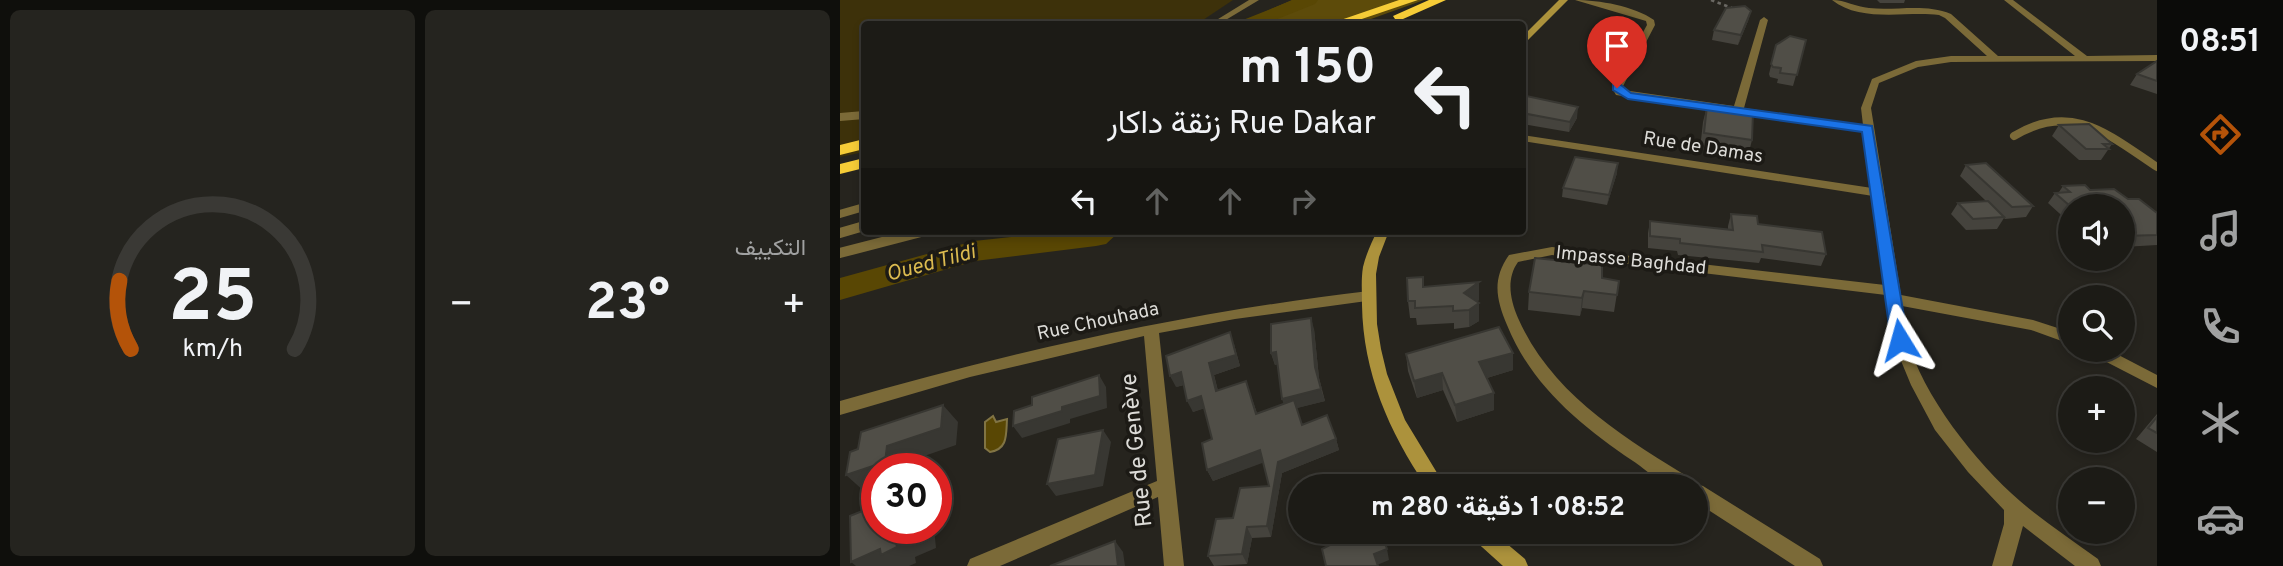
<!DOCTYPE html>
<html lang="ar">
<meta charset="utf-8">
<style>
body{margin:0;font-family:Overpass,Vazirmatn,sans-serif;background:#25241f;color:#f1f3f6;direction:rtl;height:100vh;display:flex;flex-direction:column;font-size:26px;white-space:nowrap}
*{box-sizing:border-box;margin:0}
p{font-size:23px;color:#a0a1a1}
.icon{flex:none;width:38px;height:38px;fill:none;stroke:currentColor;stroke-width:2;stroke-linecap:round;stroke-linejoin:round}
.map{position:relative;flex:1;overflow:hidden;direction:ltr}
.drawer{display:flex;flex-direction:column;gap:10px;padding:10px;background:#0f0f0c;width:840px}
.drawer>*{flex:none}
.banner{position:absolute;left:21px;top:21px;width:665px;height:214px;border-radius:7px;box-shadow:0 4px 10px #0003,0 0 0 2px #3a3935;direction:rtl;background:#1c1b16;color:#f1f3f6;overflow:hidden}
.fabs{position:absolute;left:1218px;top:194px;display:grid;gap:14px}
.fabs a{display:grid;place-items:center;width:77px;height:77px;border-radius:50%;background:#1c1b16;box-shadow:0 4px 10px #0003,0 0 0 2px #3a3935;font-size:35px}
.speed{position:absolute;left:21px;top:453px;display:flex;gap:14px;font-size:35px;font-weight:700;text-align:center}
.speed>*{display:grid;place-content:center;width:91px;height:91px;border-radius:50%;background:#1c1b16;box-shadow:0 4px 10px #0003,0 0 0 2px #3a3935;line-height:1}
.speed .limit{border:10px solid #d22;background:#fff;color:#111}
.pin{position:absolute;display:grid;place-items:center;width:60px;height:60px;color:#fff;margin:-72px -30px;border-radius:50% 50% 50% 0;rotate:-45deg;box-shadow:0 0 7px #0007}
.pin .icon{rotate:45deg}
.me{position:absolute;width:77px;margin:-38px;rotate:352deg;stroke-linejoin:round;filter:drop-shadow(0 0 5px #0008)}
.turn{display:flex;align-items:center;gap:24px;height:147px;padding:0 35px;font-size:32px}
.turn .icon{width:91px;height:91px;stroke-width:2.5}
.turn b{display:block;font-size:49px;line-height:60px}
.lanes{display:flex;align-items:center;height:66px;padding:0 35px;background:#0003;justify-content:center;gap:35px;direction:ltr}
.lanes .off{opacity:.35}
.big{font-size:52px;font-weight:700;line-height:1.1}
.drawer .tile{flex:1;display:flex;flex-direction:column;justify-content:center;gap:10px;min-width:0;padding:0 24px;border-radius:10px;background:#25241f}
.drawer .dial{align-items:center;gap:0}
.dial svg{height:182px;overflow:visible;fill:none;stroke:#3a3935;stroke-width:7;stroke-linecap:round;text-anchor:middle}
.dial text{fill:#f1f3f6;stroke:none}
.heat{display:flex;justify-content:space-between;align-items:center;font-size:38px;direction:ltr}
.drawer .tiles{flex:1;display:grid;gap:10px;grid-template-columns:repeat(2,1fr)}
.trip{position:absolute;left:448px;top:474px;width:420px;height:70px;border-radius:35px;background:#1c1b16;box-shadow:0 4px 10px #0003,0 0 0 2px #3a3935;font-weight:700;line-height:70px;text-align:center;direction:rtl}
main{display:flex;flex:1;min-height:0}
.tab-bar{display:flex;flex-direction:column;width:126px;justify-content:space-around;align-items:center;background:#0b0b09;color:#a0a1a1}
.tab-bar .icon{width:49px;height:49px}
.tab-bar .selected{color:#b45309}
.tab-bar b{font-size:32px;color:#f1f3f6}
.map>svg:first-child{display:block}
.green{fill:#3d310a}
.forest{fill:#5d4b0a}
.water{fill:#594704;stroke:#817444;stroke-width:2}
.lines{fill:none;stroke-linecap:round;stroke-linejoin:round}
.river{fill:#594704;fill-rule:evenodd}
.path{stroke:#6a6863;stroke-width:2.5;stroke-dasharray:3.5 3.5;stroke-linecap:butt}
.lane-far1{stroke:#7b6a38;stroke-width:8}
.lane{stroke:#7b6a38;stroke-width:10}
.street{fill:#7b6a38;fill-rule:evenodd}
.secondary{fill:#ac923c;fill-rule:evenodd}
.highway{fill:#f6cc37;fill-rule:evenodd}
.wall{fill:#45433d}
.shaded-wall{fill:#383732}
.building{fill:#504e47;stroke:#383732;stroke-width:2}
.route{fill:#1a73e8;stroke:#114b97;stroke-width:2}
.labels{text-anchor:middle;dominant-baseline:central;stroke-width:7;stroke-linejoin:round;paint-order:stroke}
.street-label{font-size:19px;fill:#dddcd8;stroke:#1c1a15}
.water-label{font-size:21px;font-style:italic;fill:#dcbb50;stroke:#1c1a15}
.near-street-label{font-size:23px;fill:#dddcd8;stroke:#1c1a15}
</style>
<main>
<nav class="tab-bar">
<b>08:51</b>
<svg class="icon selected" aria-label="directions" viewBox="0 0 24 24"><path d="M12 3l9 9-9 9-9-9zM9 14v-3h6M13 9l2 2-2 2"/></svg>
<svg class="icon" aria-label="music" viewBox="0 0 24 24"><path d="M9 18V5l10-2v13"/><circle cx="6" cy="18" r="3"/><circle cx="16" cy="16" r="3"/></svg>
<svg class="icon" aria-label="phone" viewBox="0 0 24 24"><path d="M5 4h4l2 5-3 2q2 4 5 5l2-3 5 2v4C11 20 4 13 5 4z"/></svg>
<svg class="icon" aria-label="climate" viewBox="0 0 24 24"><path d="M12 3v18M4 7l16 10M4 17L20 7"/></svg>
<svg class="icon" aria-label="car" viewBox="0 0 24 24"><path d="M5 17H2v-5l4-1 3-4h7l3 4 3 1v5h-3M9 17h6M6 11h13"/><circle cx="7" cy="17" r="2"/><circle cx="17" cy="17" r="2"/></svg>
</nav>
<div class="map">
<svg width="1317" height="566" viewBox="0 0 1317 566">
<rect width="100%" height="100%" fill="#26241e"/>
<path class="green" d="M0 0H393L357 24H24V152L0 157Z"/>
<path class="forest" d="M452 0H584L517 24H397Z"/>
<path class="water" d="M153 416 156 422 167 419C166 435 168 449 150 452L145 448V422Z"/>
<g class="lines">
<path class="river" d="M453 0H478L475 4 425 24H400L403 20Z
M226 231H280L266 244 256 246 135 261 0 300V278L134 241Z"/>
<path class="path" d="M871 0 892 8"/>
<path class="lane-far1" d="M0 117 24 115
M1174 136C1232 101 1269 135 1317 167
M0 214 24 207"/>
<path class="lane" d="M0 233 24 226
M0 253 85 231"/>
<path class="street" d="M409 0H419L379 24H370Z
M735 0C759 0 794 6 814 20L815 25 782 88 783 90 894 106 920 20 924 17 928 20 904 108 1023 125 1021 108 1032 79 1076 61 1111 56H1147L1105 18 1099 15C1065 11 1021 23 992 0 1005 0 1016 7 1029 8 1056 11 1085 3 1111 14L1158 56H1235L1164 0H1173L1247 56 1317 55V61L1111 62 1078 67 1039 83 1031 108 1061 295 1193 320 1230 332V344L1191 330 1062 306C1064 316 1065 327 1067 338 1082 395 1136 463 1180 501 1204 522 1232 540 1258 559L1261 566H1235L1183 526 1172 566H1152L1164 524V510L1128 472 1095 430 1071 385 1052 339 1046 295 712 255 678 262C666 279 670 299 678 318 712 395 785 438 853 480L855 484 863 486 980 559 983 566H955L856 502V486C849 486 841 488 834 486 821 484 805 469 793 461 741 426 691 385 667 325 656 299 652 279 669 255L712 247 1045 285 1033 196 682 141V135L1032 188 1024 132 776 95 772 88 807 25 806 21Z
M529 291 534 292 536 296 534 300 395 319 319 333 344 566H324L318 497 160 566H127L130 559 317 481 304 336 130 377 0 415V401C174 351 349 312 529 291Z
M1248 350H1269L1317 375V388L1251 354Z"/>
<path class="secondary" d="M719 0H728L682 46V37Z
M537 231H549L539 257 536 274 537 324 541 349 547 374 565 420 605 486H586C549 432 523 372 522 305 522 292 521 279 523 267 526 254 532 242 537 231Z
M629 532H653L685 559 688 566H663L632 538Z"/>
<path class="highway" d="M559 0H578L507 24H489Z
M589 0H606L563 19H555L553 16Z
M24 139V149L0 155V145Z
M24 158V168L0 174V164Z"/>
</g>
<path class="wall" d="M1037 0H1065L1064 3H1040Z
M911 11 908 21 898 45 872 40 874 30Z
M966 40 953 86 937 83 938 79 930 77 929 74 936 45Z
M1317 61V94L1290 85 1297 74Z
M682 95 737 118 729 132 682 124Z
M867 106 912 140 908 156 860 149 863 122Z
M1219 125 1272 144 1261 160H1239L1212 136Z
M1126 165 1193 206 1186 217 1165 219 1164 218 1157 229 1126 230 1111 214 1118 203 1146 201 1120 176Z
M777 173 767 205 722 197 723 188Z
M1223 186 1250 190 1288 199 1317 213V245L1283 247V206H1230V223L1208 203 1215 193 1219 192Z
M891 214 986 254 981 266 921 258 919 263 838 255 837 251 808 248V233L810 221 888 229V226Z
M583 277 584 287 639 300 636 302 639 303V321L629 327 614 329V323L577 325 576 318H570L568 301Z
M762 278 779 281 774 312 742 308 740 316 688 310 689 292Z
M474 329 479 378 485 401 456 408 462 425 496 439 499 450 442 473 431 537 412 538 407 564 374 566 368 556 393 518 429 486 423 462 373 481 367 470 372 439 364 408 353 412 344 385 336 387 394 344 400 366 374 375 378 391 410 393 417 413 444 404 437 364 435 365 431 353Z
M566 354 673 370 647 378 654 410 617 422 603 390 577 398 568 371Z
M1317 414V452L1296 439Z"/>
<path class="shaded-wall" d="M911 11 908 21 898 45 901 35Z
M738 107 737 118 729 132 730 122Z
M778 163 777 173 767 205 769 195Z
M639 282V300L625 310 624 293Z
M744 291 742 308 740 316 742 298Z
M639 303V321L629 327V310Z
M471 318 474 329 479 378 475 367Z
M390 332 400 366 374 375 381 403 376 391 369 363Z
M436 352 439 364 435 365 431 353Z
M673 353V370L640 380 639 362Z
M341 372 347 384 336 387 330 376Z
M602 373 603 390 577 398 574 381Z
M259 375 266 387 267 408 230 419V423L182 438 173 426 222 407Z
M481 389 485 401 446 411 442 399Z
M654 393V410L617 422 615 405Z
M361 396 366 408 353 412 347 401Z
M103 405 118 422 116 445 64 463 63 469H37V488L25 492 6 475Z
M263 430 271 442 263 486 216 496 207 484Z
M496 439 499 450 442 473 431 537 427 526 438 462Z
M420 450 425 462 373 481 367 470Z
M407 527 412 538 407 564 402 554Z
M77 528H94L96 548 75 557 76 563 69 566H16L11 562 56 542Z
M275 541 283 552 285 566H278Z
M547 549 549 560 537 565 534 554Z"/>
<path class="building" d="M905 6 911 11 901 35 874 30 886 8Z
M950 36 966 40 957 75 940 73 941 68 933 67 931 64 936 45Z
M1317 61V81L1297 74Z
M682 95 738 107 730 122 682 113Z
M867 106 913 112 912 140 864 133Z
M1249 124 1272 144H1263L1269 149H1246L1219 125Z
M735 157 778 163 769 195 723 188Z
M1146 163 1193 206 1172 207 1126 165Z
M1245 185 1250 190 1274 189 1288 199H1299L1317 213V235L1283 236V206H1230L1215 193 1230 192 1223 186Z
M1148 201 1164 217 1133 219 1118 203Z
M891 214 917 216 918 224 982 232 986 254 922 245 923 252 840 243V239L810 236V221L893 230Z
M695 258 762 265V278L779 281 777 295 744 291 742 298 689 292Z
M583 277V287L639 282 624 293 639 303 629 310 613 311V306L575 308V301H568L567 278Z
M471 318 475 367 481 389 442 399 436 352 431 353V324Z
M659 327 673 353 639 362 654 393 615 405 602 373 574 381 566 354Z
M390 332 396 355 369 363 376 391 406 381 416 414 454 400 462 425 487 415 496 439 438 462 427 526 407 527 402 554 368 556 376 519 393 518 400 488 429 486 420 450 367 470 362 443 372 439 361 396 347 401 341 372 330 376 326 356Z
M259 375 260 396 222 407V411L173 426 174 411 192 405V397Z
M103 405 101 428 47 446 45 462 6 475 10 452 18 449 21 432Z
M1317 417V433L1308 428Z
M263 430 255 475 207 484 218 439Z
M37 505V528H77L78 532 56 542 57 547 41 555 40 549 11 562 10 516Z
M507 532H541L547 549 534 554 538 566H486L482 549 494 543 493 537Z
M275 541 278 566H210Z"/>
<path class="route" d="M773 85H781L791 93 1032 126 1068 340 1066 344H1054L1051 340 1022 132 788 99 773 90Z"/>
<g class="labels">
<g class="street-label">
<text transform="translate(863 148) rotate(9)">Rue de Damas</text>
<text transform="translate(791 261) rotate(6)">Impasse Baghdad</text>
<text transform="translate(258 322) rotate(-12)">Rue Chouhada</text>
</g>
<g class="water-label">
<text transform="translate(91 264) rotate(-15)">Oued Tildi</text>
</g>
<g class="near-street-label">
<text transform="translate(298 450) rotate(-96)">Rue de Genève</text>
</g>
</g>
</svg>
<div class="fabs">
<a><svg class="icon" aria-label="sound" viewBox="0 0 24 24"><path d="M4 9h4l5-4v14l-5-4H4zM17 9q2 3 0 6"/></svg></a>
<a><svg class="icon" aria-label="search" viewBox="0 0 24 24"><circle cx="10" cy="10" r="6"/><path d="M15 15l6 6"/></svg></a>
<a>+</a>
<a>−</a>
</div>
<div class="speed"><div class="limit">30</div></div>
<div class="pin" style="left:777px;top:88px;background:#d93025"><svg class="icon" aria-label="arrive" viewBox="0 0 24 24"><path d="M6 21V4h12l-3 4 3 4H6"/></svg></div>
<svg class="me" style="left:1060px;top:340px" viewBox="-20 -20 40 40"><path d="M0-17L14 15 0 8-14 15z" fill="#1a73e8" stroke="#fff" stroke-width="4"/></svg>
<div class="trip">08:52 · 1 دقيقة · 280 m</div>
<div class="banner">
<div class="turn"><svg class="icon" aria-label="left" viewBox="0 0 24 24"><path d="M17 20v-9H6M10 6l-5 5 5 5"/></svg><div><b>150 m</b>Rue Dakar زنقة داكار</div></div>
<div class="lanes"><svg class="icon" aria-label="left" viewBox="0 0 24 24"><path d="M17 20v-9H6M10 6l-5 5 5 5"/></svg><svg class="icon off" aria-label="ahead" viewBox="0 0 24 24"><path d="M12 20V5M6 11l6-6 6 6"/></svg><svg class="icon off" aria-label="ahead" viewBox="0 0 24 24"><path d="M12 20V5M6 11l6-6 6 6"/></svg><svg class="icon off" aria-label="right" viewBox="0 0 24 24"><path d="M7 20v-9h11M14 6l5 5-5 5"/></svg></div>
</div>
</div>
<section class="drawer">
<div class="tiles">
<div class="tile"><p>التكييف</p>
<div class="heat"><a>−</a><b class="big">23°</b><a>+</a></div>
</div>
<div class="tile dial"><svg viewBox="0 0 100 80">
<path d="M14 69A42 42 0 1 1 86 69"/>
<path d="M14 69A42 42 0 0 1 9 39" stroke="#b45309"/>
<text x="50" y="56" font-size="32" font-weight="700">25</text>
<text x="50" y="72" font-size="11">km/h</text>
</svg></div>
</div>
</section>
</main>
